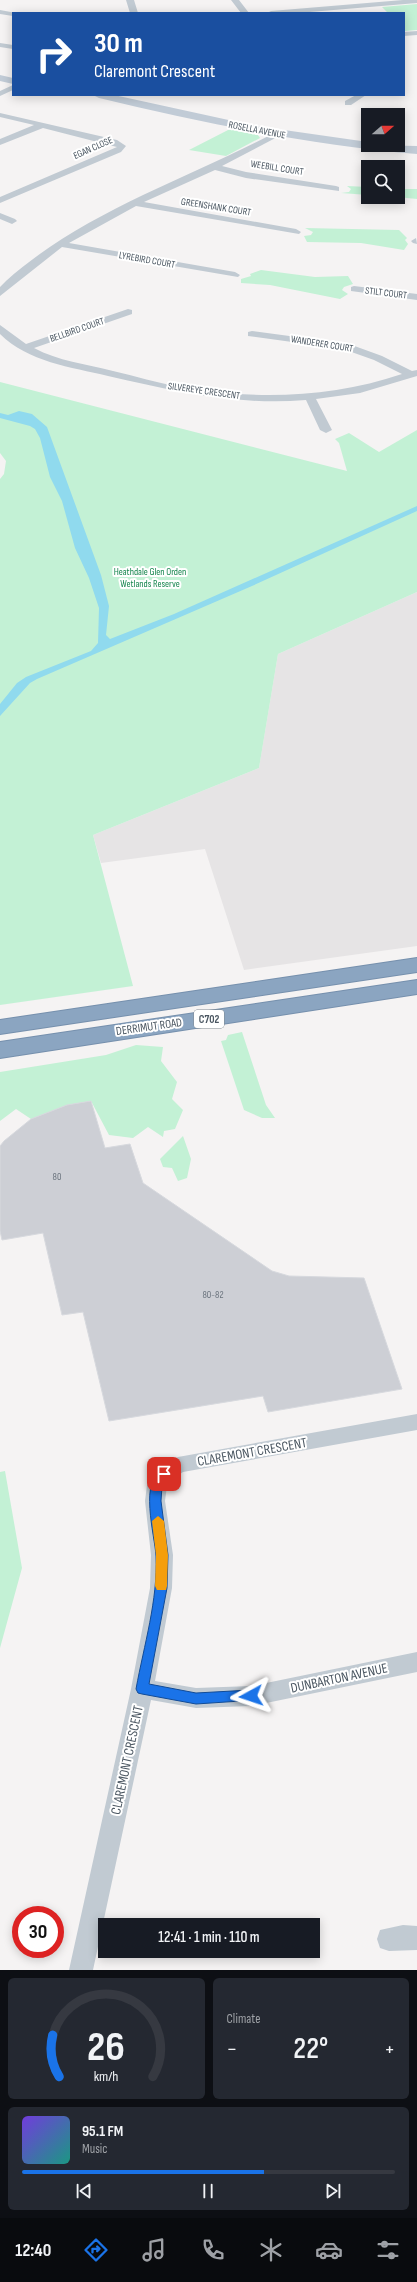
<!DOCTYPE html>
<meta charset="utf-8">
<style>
body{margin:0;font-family:"Sofia Sans Condensed",sans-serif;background:#242831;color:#f1f3f6;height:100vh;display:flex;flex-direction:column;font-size:15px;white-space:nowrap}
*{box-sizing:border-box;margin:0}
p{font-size:13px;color:#9ea1a6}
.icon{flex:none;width:22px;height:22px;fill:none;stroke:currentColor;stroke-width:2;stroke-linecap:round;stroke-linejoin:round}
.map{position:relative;height:1970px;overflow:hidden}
.details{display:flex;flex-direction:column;gap:8px;padding:8px;background:#0d0f14;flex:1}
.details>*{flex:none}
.top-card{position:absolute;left:12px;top:12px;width:393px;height:84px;border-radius:0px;box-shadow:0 2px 10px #0003;background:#1a4fa0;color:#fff;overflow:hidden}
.needle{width:26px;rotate:70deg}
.tools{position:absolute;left:361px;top:108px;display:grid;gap:8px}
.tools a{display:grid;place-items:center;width:44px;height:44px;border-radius:0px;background:#171b24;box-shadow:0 2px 10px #0003;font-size:20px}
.speed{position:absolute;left:12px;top:1906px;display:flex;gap:8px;font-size:20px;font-weight:700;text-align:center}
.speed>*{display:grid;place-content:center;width:52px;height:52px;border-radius:50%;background:#171b24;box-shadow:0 2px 10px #0003;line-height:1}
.speed .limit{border:6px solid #d22;background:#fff;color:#111}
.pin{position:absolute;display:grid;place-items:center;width:34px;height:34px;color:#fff;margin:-17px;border-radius:8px;box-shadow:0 2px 6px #0006}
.me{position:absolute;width:44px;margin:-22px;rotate:265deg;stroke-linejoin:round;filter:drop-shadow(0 0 3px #0008)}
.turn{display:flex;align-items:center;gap:14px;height:84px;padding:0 16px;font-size:18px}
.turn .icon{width:52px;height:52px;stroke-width:2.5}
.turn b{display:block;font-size:28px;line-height:34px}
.big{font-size:30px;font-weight:600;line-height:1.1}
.details .tile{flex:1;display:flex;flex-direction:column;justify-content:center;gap:6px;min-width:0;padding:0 14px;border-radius:6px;background:#242831}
.details .dial{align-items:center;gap:0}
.dial svg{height:104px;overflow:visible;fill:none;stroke:#363941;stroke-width:7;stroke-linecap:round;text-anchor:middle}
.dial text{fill:#f1f3f6;stroke:none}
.song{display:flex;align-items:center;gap:12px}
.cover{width:48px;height:48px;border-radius:6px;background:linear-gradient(135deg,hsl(260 70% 55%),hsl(170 70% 35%))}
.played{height:4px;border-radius:2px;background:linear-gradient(90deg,#1a73e8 65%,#363941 65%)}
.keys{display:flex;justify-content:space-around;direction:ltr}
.heat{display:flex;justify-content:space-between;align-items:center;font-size:22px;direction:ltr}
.details .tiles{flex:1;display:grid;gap:8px;grid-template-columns:1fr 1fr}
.tile:last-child{grid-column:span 2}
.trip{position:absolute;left:98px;top:1918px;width:222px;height:40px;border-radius:0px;background:#171b24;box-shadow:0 2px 10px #0003;font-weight:600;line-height:40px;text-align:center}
.dock{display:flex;height:64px;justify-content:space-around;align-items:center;background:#090b0e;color:#9ea1a6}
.dock .icon{width:28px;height:28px}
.dock .active{color:#1a73e8}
.dock b{font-size:18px;color:#f1f3f6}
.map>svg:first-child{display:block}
.education{fill:#e6e4e5}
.green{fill:#c3f1d5}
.water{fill:#90daee}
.building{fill:#cdcfd5;stroke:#d7d9de}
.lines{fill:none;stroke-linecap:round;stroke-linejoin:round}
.highway-casing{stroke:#7690ad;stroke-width:2}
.street{fill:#c1cad2;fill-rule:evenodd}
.secondary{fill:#c1cbd6;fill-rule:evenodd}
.highway{fill:#8ba5c1;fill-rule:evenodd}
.route{fill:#1a73e8;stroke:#114b97}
.slow{fill:#f59e0b}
.labels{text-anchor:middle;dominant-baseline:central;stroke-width:4;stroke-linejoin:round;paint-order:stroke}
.far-street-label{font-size:10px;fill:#4a5661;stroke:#fff}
.far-park-label{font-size:10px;fill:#17864f;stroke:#fff}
.number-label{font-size:10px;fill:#6b747e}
.shield{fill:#fff;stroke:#808990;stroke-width:1}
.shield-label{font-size:11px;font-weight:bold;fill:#4a5661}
.street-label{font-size:12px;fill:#4a5661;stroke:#fff}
.near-street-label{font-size:14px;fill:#4a5661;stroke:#fff}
</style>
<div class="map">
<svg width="417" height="1970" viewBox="0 0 417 1970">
<rect width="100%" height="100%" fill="#f5f3f3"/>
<path class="education" d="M417 592V946L244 970 205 849 101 863 93 835 259 768 278 654Z"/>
<path class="green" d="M417 4V30L405 31 404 13H388L382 7Z
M230 129 258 135 260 138 226 156 189 150Z
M347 186 368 187V195L341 193 349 192 351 189Z
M398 189H417V199L397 197Z
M305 228 399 230 407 238 405 240 408 244 404 250 361 243 307 242 304 236 311 235 313 232Z
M261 270 315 277 348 276 353 284 344 287 342 290 348 294 340 299 270 285 241 283V279L251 276 250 274Z
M0 382 347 471 339 443 335 439 349 433 379 452 417 430V592L278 654 259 768 93 835 133 986 0 1005V479L4 474 6 461 0 453Z
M242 1032 266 1105 275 1118H262L244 1110 221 1041 226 1040 228 1035Z
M136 1045 163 1047 161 1061 177 1082 172 1099 183 1110 175 1129 164 1131 163 1137 148 1127 133 1138 109 1135 91 1101 67 1105 31 1119 16 1109 0 1121V1072L106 1055Z
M183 1136 191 1159 187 1178 178 1181 172 1168 163 1167 160 1159Z
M5 1471 22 1568 0 1648V1472Z"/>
<path class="water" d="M19 411 32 414 47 427 101 575 109 606 106 635 110 639 174 614 417 506V511L252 586 37 679 30 683 0 716V704L17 683 26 677 91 651 98 643 99 608 89 578 75 548 62 501 50 477 40 438 35 429 30 426 0 418V413L8 415Z"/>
<path class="building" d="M91 1101 105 1148 130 1144 143 1183 272 1271 289 1276 364 1278 402 1389 268 1412 263 1396 109 1421 83 1312 62 1315 43 1233 2 1240 0 1231V1146L4 1141 31 1119 67 1105Z"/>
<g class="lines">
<g class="highway-casing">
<path id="highway" d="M417 958V972L0 1034V1020Z
M417 980V994L0 1058V1042Z"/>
</g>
<path class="street" d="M126 0H134L138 13H130Z
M231 0H239L249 13H241Z
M403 0H417V3L298 13H267L271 11Z
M0 10 16 13H13V16L0 14Z
M417 31V35L404 36V32Z
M0 43 13 45V49L0 47Z
M13 85V90L0 96V91Z
M356 95H366L351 105H345V101Z
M0 113 117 140 126 146 121 152 0 203V197L117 147 43 128 0 145V139L34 125 0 117Z
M276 132 283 134 222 166 246 172 336 186 339 187V191L246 178 215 170 144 202 296 229 301 232 299 234 136 206 69 243 235 272 240 275 238 277 62 247 0 296V287L6 281C83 212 185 180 276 132Z
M0 213 15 219 17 221 12 224 0 219Z
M416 238 417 244 413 243 411 241Z
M354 286 417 294V300L351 291V287Z
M128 309 132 310V314L34 348C58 361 86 364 113 371 135 376 158 383 180 387 254 400 331 398 402 374L374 360 343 349 248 336V332L252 331 349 344 382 356 412 371 417 370V376L360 393 316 399 332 430 326 433 320 430 306 400C238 406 174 391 108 376 71 367 28 362 0 334V325L26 344Z
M417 1414V1430L183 1472 171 1480 167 1486 165 1501 173 1555 172 1588 155 1681 196 1688 251 1686 417 1652V1672L251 1706 196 1708 151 1700 93 1970H69L131 1689 150 1588 151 1555 145 1501 147 1485 157 1468 178 1457Z
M403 1925 417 1926V1950L389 1951 380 1948 377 1939 380 1930Z"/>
<path class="secondary" d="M0 75 13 78V84L0 81Z
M93 95H114L256 126 368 142V145L417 146V154C309 145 204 123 99 98Z"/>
<use href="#highway" class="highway"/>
</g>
<path class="route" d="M164 1469 170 1474 162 1486 161 1501 168 1555 167 1588 149 1684 196 1693 251 1690 256 1692 257 1696 256 1700 196 1704 142 1694 138 1693 136 1689C144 1645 158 1600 156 1556 155 1536 138 1478 164 1469Z"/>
<path class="slow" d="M158 1516 164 1521 168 1555 167 1586 166 1590H157L155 1586 156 1555 152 1521Z"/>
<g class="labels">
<g class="far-street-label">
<text transform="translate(257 130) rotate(11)">ROSELLA AVENUE</text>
<text transform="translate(93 148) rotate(-24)">EGAN CLOSE</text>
<text transform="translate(277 168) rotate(9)">WEEBILL COURT</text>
<text transform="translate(216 207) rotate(9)">GREENSHANK COURT</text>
<text transform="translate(147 260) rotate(10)">LYREBIRD COURT</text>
<text transform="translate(386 293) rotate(7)">STILT COURT</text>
<text transform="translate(77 330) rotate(-19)">BELLBIRD COURT</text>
<text transform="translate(322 344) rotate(9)">WANDERER COURT</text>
<text transform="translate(204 391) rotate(8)">SILVEREYE CRESCENT</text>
</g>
<g class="far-park-label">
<text x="150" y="572">Heathdale Glen Orden<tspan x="150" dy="12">Wetlands Reserve</tspan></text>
</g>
<g class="number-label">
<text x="57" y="1177">80</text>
<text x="213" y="1295">80-82</text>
</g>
<rect class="shield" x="194" y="1010" width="30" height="18" rx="3"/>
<g class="shield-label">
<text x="209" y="1019">C702</text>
</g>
<g class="street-label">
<text transform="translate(149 1027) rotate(-8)">DERRIMUT ROAD</text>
</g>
<g class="near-street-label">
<text transform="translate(252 1452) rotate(-10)">CLAREMONT CRESCENT</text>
<text transform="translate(339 1678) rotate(-12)">DUNBARTON AVENUE</text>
<text transform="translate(127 1760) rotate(-78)">CLAREMONT CRESCENT</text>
</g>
</g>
</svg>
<div class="tools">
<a><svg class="needle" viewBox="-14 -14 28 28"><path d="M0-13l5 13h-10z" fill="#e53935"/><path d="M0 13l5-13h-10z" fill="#9ea1a6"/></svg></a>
<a><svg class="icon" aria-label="search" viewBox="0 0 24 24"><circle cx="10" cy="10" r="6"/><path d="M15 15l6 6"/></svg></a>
</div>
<div class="speed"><div class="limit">30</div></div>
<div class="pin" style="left:164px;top:1474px;background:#d93025"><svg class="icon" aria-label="arrive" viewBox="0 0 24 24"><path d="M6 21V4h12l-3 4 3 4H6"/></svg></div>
<svg class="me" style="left:251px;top:1696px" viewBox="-20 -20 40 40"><path d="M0-17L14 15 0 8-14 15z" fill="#1a73e8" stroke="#fff" stroke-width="4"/></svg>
<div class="trip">12:41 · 1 min · 110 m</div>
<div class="top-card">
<div class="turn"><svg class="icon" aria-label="right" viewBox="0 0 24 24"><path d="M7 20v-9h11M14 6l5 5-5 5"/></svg><div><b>30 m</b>Claremont Crescent</div></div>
</div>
</div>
<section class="details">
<div class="tiles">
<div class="tile dial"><svg viewBox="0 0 100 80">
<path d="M14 69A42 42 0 1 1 86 69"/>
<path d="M14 69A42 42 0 0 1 9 37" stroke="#1a73e8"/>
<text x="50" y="56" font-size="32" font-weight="700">26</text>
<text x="50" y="72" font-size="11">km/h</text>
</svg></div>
<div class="tile"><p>Climate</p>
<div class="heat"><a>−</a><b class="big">22°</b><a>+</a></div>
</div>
<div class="tile">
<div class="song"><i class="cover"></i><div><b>95.1 FM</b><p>Music</p></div></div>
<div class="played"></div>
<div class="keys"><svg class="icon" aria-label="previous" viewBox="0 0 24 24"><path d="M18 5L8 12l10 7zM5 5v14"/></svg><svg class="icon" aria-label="pause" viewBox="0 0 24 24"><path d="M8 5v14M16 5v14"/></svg><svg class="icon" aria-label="next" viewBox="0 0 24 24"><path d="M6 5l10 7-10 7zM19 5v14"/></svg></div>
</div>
</div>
</section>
<nav class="dock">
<b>12:40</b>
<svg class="icon active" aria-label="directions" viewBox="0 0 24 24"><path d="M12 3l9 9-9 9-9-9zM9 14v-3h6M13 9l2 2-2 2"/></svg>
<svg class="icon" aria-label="music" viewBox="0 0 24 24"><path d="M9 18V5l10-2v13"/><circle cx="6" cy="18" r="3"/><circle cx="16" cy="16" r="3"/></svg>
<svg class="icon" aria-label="phone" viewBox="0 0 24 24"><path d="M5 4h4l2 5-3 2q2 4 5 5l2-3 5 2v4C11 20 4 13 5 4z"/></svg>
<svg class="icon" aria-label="climate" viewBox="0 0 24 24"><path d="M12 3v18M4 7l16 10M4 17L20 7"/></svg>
<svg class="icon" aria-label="car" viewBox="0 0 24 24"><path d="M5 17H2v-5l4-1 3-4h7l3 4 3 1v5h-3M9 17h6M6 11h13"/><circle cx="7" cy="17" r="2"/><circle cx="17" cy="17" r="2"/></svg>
<svg class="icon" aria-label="filters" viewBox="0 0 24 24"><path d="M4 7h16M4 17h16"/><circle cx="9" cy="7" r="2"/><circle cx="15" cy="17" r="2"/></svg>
</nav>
